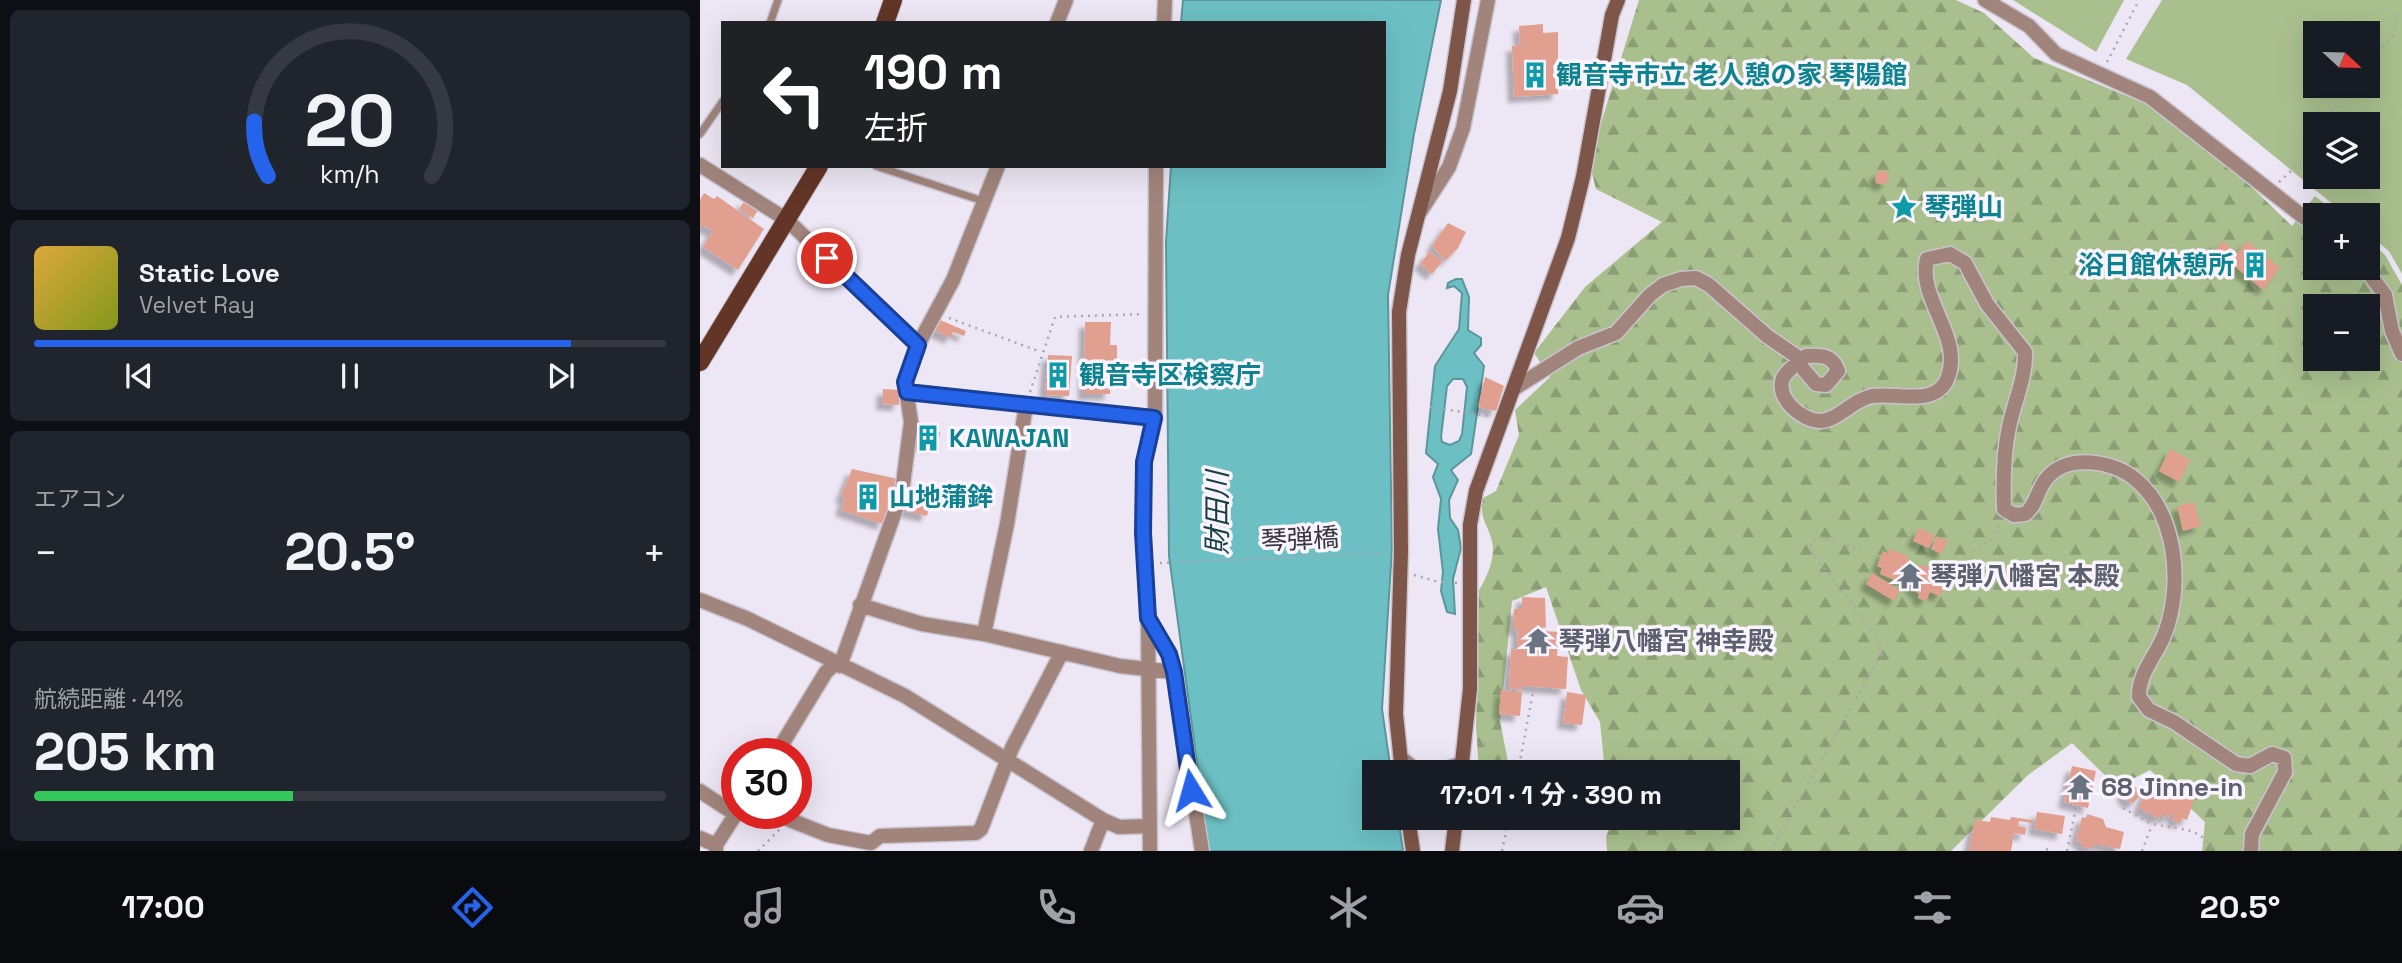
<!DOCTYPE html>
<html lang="ja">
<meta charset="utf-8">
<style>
body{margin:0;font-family:"Space Grotesk","Noto Sans JP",sans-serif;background:#20242c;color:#f1f3f6;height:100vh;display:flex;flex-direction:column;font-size:26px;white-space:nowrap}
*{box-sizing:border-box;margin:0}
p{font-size:23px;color:#9ea1a6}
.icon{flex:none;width:38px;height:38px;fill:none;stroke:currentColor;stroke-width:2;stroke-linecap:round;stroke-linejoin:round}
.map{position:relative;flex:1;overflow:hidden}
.panel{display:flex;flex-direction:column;gap:10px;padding:10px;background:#0d0f14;width:700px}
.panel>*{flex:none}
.guide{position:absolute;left:21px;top:21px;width:665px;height:147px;border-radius:0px;box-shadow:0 7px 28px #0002;background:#202124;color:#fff;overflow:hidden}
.needle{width:46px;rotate:112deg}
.buttons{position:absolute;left:1603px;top:21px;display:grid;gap:14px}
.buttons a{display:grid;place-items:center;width:77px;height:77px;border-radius:0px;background:#171b24;box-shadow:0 7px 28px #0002;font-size:35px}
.speed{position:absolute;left:21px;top:738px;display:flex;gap:14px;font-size:35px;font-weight:700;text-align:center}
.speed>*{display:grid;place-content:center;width:91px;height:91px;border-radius:50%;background:#171b24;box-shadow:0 7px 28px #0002;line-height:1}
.speed .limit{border:10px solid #d22;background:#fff;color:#111}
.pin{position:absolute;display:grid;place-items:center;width:60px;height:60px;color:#fff;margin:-30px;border:4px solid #fff;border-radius:50%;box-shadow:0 2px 7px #0007}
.me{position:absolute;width:77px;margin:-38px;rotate:352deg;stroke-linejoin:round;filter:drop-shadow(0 0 5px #0008)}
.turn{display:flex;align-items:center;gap:24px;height:147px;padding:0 28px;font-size:32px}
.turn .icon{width:91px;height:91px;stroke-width:2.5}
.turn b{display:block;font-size:49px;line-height:60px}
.big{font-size:52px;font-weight:700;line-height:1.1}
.panel .widget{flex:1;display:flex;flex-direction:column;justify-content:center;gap:10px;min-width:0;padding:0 24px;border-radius:10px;background:#20242c}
.panel .dial{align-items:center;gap:0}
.dial svg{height:182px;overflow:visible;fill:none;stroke:#363941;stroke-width:7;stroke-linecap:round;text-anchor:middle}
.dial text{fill:#f1f3f6;stroke:none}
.song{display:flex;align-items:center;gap:21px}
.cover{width:84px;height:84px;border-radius:10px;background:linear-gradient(135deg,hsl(40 70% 55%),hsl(70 70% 35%))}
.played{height:7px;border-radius:4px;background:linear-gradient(90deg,#2563eb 85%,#363941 85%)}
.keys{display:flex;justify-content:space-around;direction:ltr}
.heat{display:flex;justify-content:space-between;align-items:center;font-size:38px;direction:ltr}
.charge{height:10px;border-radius:5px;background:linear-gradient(90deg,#34c759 41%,#363941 0)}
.trip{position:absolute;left:662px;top:760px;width:378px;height:70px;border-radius:0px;background:#171b24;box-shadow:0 7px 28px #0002;font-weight:700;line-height:70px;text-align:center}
.menu{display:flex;height:112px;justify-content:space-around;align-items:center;background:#090b0e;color:#9ea1a6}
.menu .icon{width:49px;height:49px}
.menu .active{color:#2563eb}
.menu b{font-size:32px;color:#f1f3f6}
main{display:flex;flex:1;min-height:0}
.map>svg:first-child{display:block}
.forest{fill:url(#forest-firs);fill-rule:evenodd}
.park{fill:#a9c08e;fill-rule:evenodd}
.water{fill:#6cc0c4;stroke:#5c969b;stroke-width:2;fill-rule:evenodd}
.building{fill:#e19f90;filter:url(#shadow)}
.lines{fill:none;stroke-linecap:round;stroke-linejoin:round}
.lane-casing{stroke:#c9c3cf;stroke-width:10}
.street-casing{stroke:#c9c3cf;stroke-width:17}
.secondary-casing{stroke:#c9c3cf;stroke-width:17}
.primary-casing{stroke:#c9c3cf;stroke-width:20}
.path{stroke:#aba5b1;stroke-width:2.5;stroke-dasharray:2 5;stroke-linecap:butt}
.lane{stroke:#a1857c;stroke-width:7}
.street{stroke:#a1857c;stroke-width:14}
.secondary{stroke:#7d5649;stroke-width:14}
.primary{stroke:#623526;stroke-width:18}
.route-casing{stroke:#184099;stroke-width:18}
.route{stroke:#2563eb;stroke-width:12}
.labels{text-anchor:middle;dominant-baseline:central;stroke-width:7;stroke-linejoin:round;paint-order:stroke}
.culture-label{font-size:26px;font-weight:bold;fill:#0d838f;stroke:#f9f4ff;text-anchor:start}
.street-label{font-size:26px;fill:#38353b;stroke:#f9f4ff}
.worship-label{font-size:26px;font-weight:bold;fill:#5b616d;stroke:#f9f4ff;text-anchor:start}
.water-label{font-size:28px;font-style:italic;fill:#163f40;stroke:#f9f4ff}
</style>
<main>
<section class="panel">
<div class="widget dial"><svg viewBox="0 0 100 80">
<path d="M14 69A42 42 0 1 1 86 69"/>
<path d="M14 69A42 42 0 0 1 8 45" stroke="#2563eb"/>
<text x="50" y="56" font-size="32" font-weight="700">20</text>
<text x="50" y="72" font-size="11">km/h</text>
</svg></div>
<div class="widget">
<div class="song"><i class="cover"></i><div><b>Static Love</b><p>Velvet Ray</p></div></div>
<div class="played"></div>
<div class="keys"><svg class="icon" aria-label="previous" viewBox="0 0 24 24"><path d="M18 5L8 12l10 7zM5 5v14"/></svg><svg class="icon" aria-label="pause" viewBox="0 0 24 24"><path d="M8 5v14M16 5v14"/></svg><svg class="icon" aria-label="next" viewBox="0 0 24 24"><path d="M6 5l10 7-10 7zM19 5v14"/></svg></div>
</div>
<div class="widget"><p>エアコン</p>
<div class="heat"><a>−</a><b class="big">20.5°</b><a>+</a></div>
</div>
<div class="widget"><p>航続距離 · 41%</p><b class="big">205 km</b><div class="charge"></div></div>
</section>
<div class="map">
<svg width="1702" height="851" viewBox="0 0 1702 851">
<defs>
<pattern id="forest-firs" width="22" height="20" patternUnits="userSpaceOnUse" patternTransform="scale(1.75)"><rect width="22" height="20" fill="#a9c08e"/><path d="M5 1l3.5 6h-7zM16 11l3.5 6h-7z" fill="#8b9d75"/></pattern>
<filter id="shadow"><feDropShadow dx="-6" dy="6" stdDeviation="2" flood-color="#0004"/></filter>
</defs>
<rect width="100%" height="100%" fill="#ede6f4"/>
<path class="forest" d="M939 0H1256L1284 13 1334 58 1449 105 1535 171 1592 226 1615 196 1638 215H1615V268H1668V240L1685 255 1702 285V851H1502L1505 822 1450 770 1417 787 1372 743 1328 775 1251 851H907L906 836 913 817H1027V772H905L900 722 881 690 846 587 812 601 800 721 810 772H779L776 727 779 590C787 577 796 557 792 541 787 522 779 520 783 498L796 491 819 435 815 410 850 377 834 353 885 287 962 222 896 189 889 162ZM1615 306H1668V359H1615Z"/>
<path class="park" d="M1313 0H1424L1396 52Z
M1462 0H1702V274L1689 251 1668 234V215H1646L1487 85 1426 59ZM1615 33H1668V86H1615ZM1615 124H1668V177H1615Z"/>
<path class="water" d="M483 0H741L714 134 688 295 692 548 682 709 691 772H674V817H698L703 851H509L469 556 466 242 471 166H684V23H481Z
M756 279H762L769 297 768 330 781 338V345L774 353 784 366 771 454 751 470 758 480 749 500 750 518 758 530 761 548 753 579 755 614 747 612 741 591 743 572 738 529 741 499 733 477 738 464 726 453 735 366 759 329 762 293 754 286 747 288 748 283ZM753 379H763L767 387 762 434 759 441 750 445 742 442 741 437 747 386Z"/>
<path class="building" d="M843 24V33L858 32V94L814 97 812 46 820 45 819 26Z
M1181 170 1188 173 1189 180 1183 185 1176 183 1175 175Z
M4 193 14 199 17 196 64 229 38 270 3 247 13 231 2 225 0 228V200Z
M45 200 59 209 53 218 39 209Z
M748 223 766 232 758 248 745 261 732 246Z
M1523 241 1536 252 1517 274 1504 263Z
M1547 241 1580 268 1563 290 1530 262Z
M730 251 742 262 732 274 720 264Z
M240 320 266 331 264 336 253 332 251 338 235 331Z
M385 322H411L410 345H417V367H411L410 394H384Z
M348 355 372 356 369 396 345 395Z
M785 377 804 386 796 411 778 407Z
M183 389 200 390 199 405 182 404Z
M219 430 240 432 238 446 217 444Z
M1470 449 1490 460 1479 482 1459 471Z
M152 469 198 479 183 524 141 510 145 498 141 497Z
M209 493 231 498 227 516 205 511Z
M1494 502 1501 526 1483 531 1477 506Z
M1219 528 1235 535 1229 548 1213 541Z
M1237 536 1248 541 1242 554 1231 549Z
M1190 549 1208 556 1209 566 1217 570 1219 565 1239 568 1235 578 1246 583 1240 596 1230 592 1226 601 1218 598 1219 594 1211 587 1213 582 1204 578 1197 581 1180 574 1182 568 1177 566 1183 551 1188 553Z
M1172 573 1200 590 1194 601 1166 584Z
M822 597 845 598 846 628 843 627V631L859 632 857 656 868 657 866 689 823 686V690L809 688 811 649 817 650 818 630 813 629 814 609H822Z
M801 690 822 692 820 716 799 714Z
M867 692 886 695 882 725 863 723Z
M1372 766 1396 771 1388 808 1364 802Z
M1450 780 1495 798 1487 820 1482 818 1480 823 1472 820 1474 815 1469 814 1468 818 1460 815 1459 819 1439 808Z
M1429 785 1438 788 1439 797 1433 803 1425 800 1423 792Z
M1337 812 1365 816 1362 834 1334 829Z
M1387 814 1403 819 1406 827 1424 832 1420 849 1401 845H1393L1392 849 1381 846 1382 842 1376 841 1382 817 1386 818Z
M1291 817 1310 820 1311 817 1332 820V823L1319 821 1318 826 1326 828 1325 835 1314 833 1311 851H1269L1275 820 1290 822Z"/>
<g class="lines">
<g class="lane-casing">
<path id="lane" d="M70 23 78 0
M0 134 23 101
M176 166 283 201"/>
</g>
<g class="street-casing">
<path id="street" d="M1285 0 1329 26 1356 54 1450 97 1615 226
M357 23 366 0
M464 23 465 0
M0 165 87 220 218 345
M720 212 749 167 763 128 788 0
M1665 268 1685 295 1692 331 1702 354
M1104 370 1116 384 1126 385 1138 371C1133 355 1121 355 1106 356 1099 362 1087 370 1083 378 1075 398 1102 421 1120 421 1139 420 1152 400 1172 396 1196 392 1237 408 1248 377 1263 336 1217 299 1227 259L1250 254 1265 263 1287 304 1325 352C1326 378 1314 402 1309 427 1303 454 1303 481 1304 509L1314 515 1325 514C1337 505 1337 489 1347 478 1367 453 1414 461 1435 479 1477 513 1483 585 1465 633 1457 655 1438 673 1439 697L1449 710 1474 722 1536 764 1550 766 1572 754 1584 758 1585 772 1552 834 1551 851
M815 388 878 348 916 333 950 295 963 285 981 279 996 278 1009 285 1067 336 1096 356
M207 392 455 418
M0 600 48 619 205 696 403 820 419 827 449 826
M160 605 222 624 284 634 420 666 474 672 502 851
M449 620 469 654 474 672
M284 634 307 524 326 405
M140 666 202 492 211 422 205 382 218 345 253 280 298 166
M76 754 126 672 135 664
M701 758 712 767 729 772
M738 772 762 763
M0 791 35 814
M90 820 128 835 171 843 180 836 276 833 281 829 312 748 362 652
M0 838 16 845
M16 851V845L37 812
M391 851 403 820
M450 851 448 618 443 533 444 462 455 418 456 166"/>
</g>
<g class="secondary-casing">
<path id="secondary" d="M702 772 696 714 701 552 699 312 708 255 750 91 764 0
M761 772 770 689V525L776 491 868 238 883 177 912 15 918 0
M708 817 713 851
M752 851 756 817"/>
</g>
<g class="primary-casing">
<path id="primary" d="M185 23 193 0
M0 362 119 166"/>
</g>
<path class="path" d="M1407 62 1439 0
M1668 62 1694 34 1698 12
M1625 124 1639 93 1645 86
M1579 182 1615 149
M249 318 341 352
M330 392 355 317 444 314
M730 407 789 416
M1272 550 1288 542 1302 523
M460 563 687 553
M714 575 739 582 758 583
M1181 654 1193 657
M777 743 794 744
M818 772 833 692
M96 792 106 803 99 811
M1423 808C1433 813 1443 821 1454 824 1478 830 1501 826 1513 851
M1346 849 1351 851
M58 851 80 829
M802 851 809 817
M1070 851 1181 654 1178 638 1111 551V543L1119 537 1165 551
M1367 851 1376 808
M1442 851 1452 825"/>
<use href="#lane" class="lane"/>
<use href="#street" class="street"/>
<use href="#secondary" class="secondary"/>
<use href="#primary" class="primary"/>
</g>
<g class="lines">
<g class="route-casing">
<path id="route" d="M127 258 218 345 205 382 207 392 454 418 444 462 443 533 448 618 469 654 474 672 491 790"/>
</g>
<use href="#route" class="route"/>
</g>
<defs>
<g id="building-bare" transform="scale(2.1)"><path d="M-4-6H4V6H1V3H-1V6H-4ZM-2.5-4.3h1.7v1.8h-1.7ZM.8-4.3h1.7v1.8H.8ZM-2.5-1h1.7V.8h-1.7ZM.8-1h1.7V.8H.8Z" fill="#0f9aa8" stroke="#f9f4ff" stroke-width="2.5" paint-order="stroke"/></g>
<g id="sight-bare" transform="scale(2.1)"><path d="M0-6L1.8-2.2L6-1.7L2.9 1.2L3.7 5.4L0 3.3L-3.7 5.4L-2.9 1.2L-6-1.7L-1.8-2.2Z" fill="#0f9aa8" stroke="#f9f4ff" stroke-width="2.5" paint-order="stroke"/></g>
<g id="temple-bare" transform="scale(2.1)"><path d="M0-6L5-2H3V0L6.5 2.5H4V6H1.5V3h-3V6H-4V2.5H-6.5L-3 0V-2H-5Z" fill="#6b7280" stroke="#f9f4ff" stroke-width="2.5" paint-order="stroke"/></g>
</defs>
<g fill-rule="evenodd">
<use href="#building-bare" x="835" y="75"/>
<use href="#sight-bare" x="1204" y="207"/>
<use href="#building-bare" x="1555" y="265"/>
<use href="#building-bare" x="358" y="375"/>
<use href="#building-bare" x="228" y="438"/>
<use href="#building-bare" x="168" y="497"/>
<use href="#temple-bare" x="1210" y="576"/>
<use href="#temple-bare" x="838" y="641"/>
<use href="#temple-bare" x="1380" y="787"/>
</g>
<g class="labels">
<g class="culture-label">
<text x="856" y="75">観音寺市立 老人憩の家 琴陽館</text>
<text x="1225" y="207">琴弾山</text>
<text x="1534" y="265" text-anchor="end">浴日館休憩所</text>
<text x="379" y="375">観音寺区検察庁</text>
<text x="249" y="438">KAWAJAN</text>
<text x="189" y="497">山地蒲鉾</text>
</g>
<g class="street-label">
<text transform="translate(600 539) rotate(-3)">琴弾橋</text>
</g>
<g class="worship-label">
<text x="1231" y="576">琴弾八幡宮 本殿</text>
<text x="859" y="641">琴弾八幡宮 神幸殿</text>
<text x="1401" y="787">68 Jinne-in</text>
</g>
<g class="water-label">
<text transform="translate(517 513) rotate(-90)">財田川</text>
</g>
</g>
</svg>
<div class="buttons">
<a><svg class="needle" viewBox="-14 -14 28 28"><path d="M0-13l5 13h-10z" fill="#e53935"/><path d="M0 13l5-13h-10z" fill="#9ea1a6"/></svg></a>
<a><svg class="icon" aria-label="layers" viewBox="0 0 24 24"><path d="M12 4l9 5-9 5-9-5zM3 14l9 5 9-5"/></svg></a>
<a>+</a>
<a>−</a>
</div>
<div class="speed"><div class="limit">30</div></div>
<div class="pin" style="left:127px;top:258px;background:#d93025"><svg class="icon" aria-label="arrive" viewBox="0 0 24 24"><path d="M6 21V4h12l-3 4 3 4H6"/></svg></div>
<svg class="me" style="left:491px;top:790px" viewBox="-20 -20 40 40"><path d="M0-17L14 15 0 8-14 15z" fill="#2563eb" stroke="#fff" stroke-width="4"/></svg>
<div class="trip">17:01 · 1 分 · 390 m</div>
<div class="guide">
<div class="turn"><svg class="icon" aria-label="left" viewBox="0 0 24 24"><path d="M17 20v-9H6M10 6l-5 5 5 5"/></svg><div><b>190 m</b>左折</div></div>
</div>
</div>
</main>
<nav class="menu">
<b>17:00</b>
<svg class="icon active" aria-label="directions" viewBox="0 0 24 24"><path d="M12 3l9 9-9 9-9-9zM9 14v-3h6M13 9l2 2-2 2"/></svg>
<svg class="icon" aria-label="music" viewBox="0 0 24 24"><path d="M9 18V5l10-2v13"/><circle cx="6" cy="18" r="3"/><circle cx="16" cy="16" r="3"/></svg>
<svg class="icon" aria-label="phone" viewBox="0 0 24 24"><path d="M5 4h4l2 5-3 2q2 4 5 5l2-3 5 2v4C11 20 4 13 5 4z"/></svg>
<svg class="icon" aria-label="climate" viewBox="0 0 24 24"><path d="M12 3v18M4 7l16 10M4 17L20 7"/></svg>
<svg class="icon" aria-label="car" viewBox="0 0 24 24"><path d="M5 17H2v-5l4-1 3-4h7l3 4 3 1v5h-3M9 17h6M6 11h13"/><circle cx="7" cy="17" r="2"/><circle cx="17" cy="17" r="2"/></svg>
<svg class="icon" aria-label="filters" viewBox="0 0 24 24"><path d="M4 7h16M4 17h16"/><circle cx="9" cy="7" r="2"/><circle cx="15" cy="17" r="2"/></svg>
<b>20.5°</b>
</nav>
